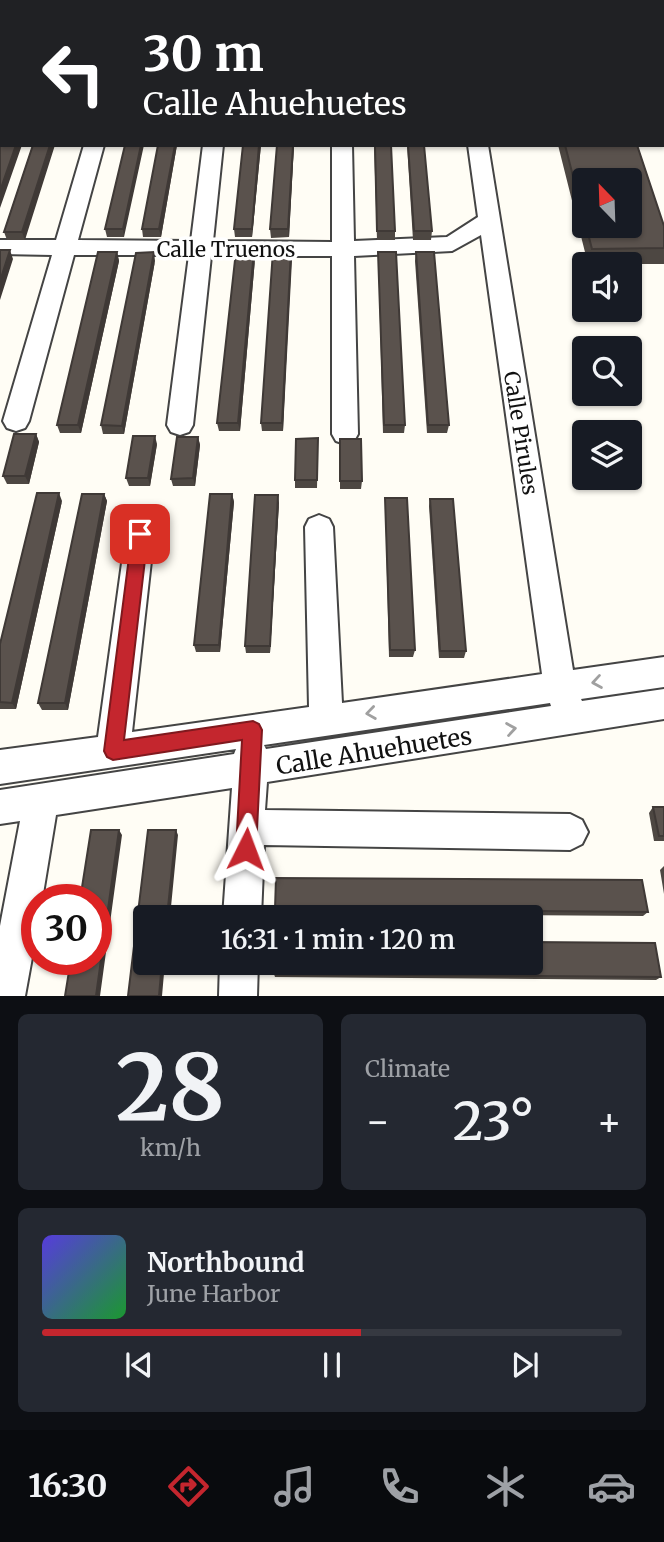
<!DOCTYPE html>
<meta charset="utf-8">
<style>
body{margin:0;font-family:Merriweather,serif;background:#242831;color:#f1f3f6;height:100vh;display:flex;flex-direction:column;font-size:26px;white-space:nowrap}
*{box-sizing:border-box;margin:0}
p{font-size:23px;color:#9ea1a6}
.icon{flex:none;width:38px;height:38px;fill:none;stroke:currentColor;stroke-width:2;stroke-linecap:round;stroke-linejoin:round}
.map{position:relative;height:996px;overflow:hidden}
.details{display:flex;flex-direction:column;gap:18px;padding:18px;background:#0d0f14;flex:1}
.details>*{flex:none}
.guide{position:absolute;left:0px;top:0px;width:665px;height:147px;box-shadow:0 2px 5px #0004;background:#202124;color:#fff;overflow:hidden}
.needle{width:46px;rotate:337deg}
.tools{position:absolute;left:572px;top:168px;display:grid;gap:14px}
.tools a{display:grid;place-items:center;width:70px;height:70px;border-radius:7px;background:#171b24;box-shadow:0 2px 5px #0004;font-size:35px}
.speed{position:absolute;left:21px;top:884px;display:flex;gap:14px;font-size:35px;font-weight:700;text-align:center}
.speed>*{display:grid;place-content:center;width:91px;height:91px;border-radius:50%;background:#171b24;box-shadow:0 2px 5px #0004;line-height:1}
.speed .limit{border:10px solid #d22;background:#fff;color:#111}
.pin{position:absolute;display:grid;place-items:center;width:60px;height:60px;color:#fff;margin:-30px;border-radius:14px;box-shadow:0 4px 10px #0006}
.me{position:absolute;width:77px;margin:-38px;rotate:3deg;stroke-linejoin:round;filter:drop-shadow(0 0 5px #0008)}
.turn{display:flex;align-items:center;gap:24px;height:147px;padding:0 28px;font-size:32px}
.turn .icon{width:91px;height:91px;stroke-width:2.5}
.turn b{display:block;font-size:49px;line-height:60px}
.big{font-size:52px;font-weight:600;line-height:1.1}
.details .widget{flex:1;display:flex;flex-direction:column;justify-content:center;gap:10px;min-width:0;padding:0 24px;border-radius:10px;background:#242831}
.details .dial{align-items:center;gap:0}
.dial b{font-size:91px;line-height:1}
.song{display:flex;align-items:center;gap:21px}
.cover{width:84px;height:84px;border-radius:10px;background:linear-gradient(135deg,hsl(250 70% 55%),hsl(130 70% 35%))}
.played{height:7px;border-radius:4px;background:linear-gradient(90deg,#c4262e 55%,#363941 55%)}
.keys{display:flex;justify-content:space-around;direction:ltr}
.heat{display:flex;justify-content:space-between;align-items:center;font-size:38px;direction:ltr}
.details .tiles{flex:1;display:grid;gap:18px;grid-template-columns:1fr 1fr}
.widget:last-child{grid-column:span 2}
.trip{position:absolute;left:133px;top:905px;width:410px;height:70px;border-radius:7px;background:#171b24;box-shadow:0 2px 5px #0004;font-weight:600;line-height:70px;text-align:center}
.dock{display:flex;height:112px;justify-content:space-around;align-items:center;background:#090b0e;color:#9ea1a6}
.dock .icon{width:49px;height:49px}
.dock .active{color:#c4262e}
.dock b{font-size:32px;color:#f1f3f6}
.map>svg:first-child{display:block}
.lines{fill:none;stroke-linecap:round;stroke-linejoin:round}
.minor-casing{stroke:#444;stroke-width:4}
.major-casing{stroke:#222;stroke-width:3}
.minor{fill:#fff;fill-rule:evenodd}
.major{fill:#f9d66b;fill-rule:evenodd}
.wall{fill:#4d4742;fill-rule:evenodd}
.shaded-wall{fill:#3f3936}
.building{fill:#5a524d;stroke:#3f3936;stroke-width:2}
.oneway{stroke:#a0a0a0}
.route{fill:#c4262e;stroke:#7f191e;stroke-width:2}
.labels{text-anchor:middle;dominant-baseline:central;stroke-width:7;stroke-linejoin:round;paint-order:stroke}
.street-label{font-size:21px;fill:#111;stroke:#fff}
.near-street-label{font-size:24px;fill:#111;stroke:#fff}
</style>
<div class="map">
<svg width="664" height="996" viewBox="0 0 664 996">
<rect width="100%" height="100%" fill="#fffdf5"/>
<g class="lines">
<g class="minor-casing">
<path id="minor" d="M22 0H40L22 2Z
M119 0H137V2H119Z
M525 0H543V2H525Z
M624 0H642V2H624Z
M0 61H2L0 76Z
M663 110H664V124H663Z
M84 145H104L78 240 191 241 203 145H223L213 241 332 242V145H352L354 241 447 237 478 217 468 145H488L573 670 664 657V687L581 699 582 701 664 689V719L267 782 265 810 570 814 582 820 588 832 582 844 570 850 264 845 261 917H223L232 788 56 815 42 900H37V930L25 996H0V926L20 821 0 824V790L234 754 236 749 0 784V750L98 737 126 534 130 526 140 522 150 526 154 534 132 732 309 707 305 527 309 519 319 515 329 519 333 527 342 703 542 674 481 235 452 251 354 256 358 434 354 441 345 444 336 441 332 434V256H211L193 425 189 432 180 435 171 432 167 425 189 255H74L29 421 25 428 16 431 7 428 3 421 52 255 0 254V240H56ZM550 703 551 706 266 749 264 745Z
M220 962H258L257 996H219Z"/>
</g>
<g class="major-casing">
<path id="major" d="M187 0H228L230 2H189Z
M434 0H481L483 2H436Z
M663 8H664V22H663Z"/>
</g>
<use href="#minor" class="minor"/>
<use href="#major" class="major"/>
</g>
<path class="wall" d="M33 145 25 240H7L4 232Z
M125 145 124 237H107L105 229Z
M158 145H177L161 237H143L142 229Z
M243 145H261L252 237H235L234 229Z
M294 145 289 237 271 238 270 229Z
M374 145H391L395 231V240H377Z
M407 145H424L432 231 431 240H413Z
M558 145H637L664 226V264H588ZM584 180 630 226H584Z
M291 251 283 431H262L261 423Z
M117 252 119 261 81 433H60L57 425Z
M378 252 405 425 404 433H383Z
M416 252 449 425 447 433H427L415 261Z
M255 259 240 431H219L217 423Z
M155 261 124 434H103L101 425Z
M36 434 39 442 29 484H7L3 476Z
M198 437 200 445 195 486H173L171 479Z
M318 438 317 488H295V480Z
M340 439 362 481 361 489H340Z
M157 444 150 486H129L126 478Z
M104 494 107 501 68 710H42L38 703Z
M232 494 234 502 220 652H196L194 645Z
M385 498 415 650 413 657H389Z
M430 499 466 651 464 658H439L429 506Z
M62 501 16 709H0V644Z
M279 503 270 653H246L245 646Z
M653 807H664V841H654L649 813Z
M664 866V894L660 870Z
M275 909 648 912 643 916 276 913Z
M274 974 661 977 656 980 275 977Z"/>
<path class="shaded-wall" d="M16 145H22L0 208V191Z
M50 145H55L25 240 22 232Z
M141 145H144L124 237 123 229Z
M175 145H177L161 237 159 229Z
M259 145H261L252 237V229Z
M293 145H294L289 237 288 229Z
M10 250 13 259 0 300V281Z
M254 251 255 259 240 431 238 423Z
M291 251 292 260 283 431 282 423Z
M117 252 119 261 81 433 78 425Z
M154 252 155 261 124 434 122 426Z
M36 434 39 442 29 484 25 476Z
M155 436 157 444 150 486 148 478Z
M198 437 200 445 195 486 193 478Z
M59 493 62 501 16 709 12 703Z
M104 494 107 501 68 710 65 703Z
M232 494 234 502 220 652 219 645Z
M278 495 279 503 270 653V646Z
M119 830 122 835 100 996H96Z
M176 830 178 835 170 917H167Z
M162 962H165L162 996H159Z"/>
<path class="building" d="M53 0H67L66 2H53Z
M81 0H95L94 2H81Z
M0 79H2V99H0Z
M2 141V145H16L0 191V145Z
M33 145H50L22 232H4Z
M125 145H141L123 229H105Z
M158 145H175L159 229H142Z
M243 145H259L252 229H234Z
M277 145H293L288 229H270Z
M375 145H391L395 231H377Z
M408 145H424L432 231H414Z
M565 145H637L664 226V248L592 249 586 226H630V180H584V219Z
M0 250H10L0 281Z
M236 251H254L238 423H217Z
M273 251H291L282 423H261Z
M98 252H117L78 425H57Z
M154 252 122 426 101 425 136 253Z
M378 252H396L405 425H384Z
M416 252H434L449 425H428Z
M14 434H36L25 476H3Z
M133 436H155L148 478H126Z
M177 437H198L193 478 171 479Z
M318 438 317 480H295L296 439Z
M340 439H361L362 481H340Z
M37 493H59L12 703 0 702V644Z
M82 494H104L65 703H38Z
M210 494H232L219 645H194Z
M255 495H278L270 646H245Z
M385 498H407L415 650H390Z
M430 499H453L466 651H440Z
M653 807H664V836H659Z
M91 830H119L96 996H65L71 959H96V900H80Z
M148 830H176L167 917H145V962H162L159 996H128Z
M276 878 642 880 648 912 275 909Z
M530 942 655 943 661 977 274 974V962H530Z"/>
<defs><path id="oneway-chevron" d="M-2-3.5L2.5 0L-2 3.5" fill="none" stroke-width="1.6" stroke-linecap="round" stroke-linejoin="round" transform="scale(1.75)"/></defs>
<g class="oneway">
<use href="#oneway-chevron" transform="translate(597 682) rotate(171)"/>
<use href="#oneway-chevron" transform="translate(371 713) rotate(172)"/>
<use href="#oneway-chevron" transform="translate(511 729) rotate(-9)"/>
</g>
<path class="route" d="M140 528 148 534 124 740 253 721 259 724 262 730 256 849 253 856 246 859 239 856 236 849 242 740 113 760 107 757 104 751 132 534Z"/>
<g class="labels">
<g class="street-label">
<text x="226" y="249">Calle Truenos</text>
<text transform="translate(521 433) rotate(81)">Calle Pirules</text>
</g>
<g class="near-street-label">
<text transform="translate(374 751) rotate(-9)">Calle Ahuehuetes</text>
</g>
</g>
</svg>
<div class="tools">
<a><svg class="needle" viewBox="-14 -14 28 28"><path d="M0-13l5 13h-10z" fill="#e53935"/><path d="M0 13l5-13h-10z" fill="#9ea1a6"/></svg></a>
<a><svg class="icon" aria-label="sound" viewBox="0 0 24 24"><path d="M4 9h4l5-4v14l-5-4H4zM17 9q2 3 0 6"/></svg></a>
<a><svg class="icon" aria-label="search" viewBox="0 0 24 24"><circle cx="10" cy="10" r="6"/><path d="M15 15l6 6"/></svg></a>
<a><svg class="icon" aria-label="layers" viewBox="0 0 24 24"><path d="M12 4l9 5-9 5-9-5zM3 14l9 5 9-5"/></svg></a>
</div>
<div class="speed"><div class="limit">30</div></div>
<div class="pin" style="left:140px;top:534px;background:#d93025"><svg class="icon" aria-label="arrive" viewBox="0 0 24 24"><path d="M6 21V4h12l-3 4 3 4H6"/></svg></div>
<svg class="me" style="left:246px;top:849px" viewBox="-20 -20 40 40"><path d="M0-17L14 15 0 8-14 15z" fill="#c4262e" stroke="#fff" stroke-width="4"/></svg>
<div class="trip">16:31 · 1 min · 120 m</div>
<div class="guide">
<div class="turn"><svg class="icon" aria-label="left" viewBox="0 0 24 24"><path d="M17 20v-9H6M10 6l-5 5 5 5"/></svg><div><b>30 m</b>Calle Ahuehuetes</div></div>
</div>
</div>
<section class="details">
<div class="tiles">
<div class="widget dial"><b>28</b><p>km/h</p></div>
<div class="widget"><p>Climate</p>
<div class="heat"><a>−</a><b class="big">23°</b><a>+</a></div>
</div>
<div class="widget">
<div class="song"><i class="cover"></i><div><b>Northbound</b><p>June Harbor</p></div></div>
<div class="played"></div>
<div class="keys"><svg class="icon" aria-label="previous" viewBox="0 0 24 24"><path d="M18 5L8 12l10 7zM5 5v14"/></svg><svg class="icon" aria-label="pause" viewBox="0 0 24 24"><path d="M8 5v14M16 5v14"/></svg><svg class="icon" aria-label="next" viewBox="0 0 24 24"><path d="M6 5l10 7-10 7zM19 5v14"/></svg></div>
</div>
</div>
</section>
<nav class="dock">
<b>16:30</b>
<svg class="icon active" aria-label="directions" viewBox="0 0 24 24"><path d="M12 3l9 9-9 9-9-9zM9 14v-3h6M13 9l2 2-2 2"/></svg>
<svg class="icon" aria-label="music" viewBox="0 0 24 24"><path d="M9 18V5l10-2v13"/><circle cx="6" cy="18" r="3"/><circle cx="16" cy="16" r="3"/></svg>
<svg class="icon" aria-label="phone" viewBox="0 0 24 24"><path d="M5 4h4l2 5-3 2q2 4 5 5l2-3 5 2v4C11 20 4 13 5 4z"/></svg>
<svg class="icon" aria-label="climate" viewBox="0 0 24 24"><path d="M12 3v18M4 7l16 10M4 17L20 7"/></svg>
<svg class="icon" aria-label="car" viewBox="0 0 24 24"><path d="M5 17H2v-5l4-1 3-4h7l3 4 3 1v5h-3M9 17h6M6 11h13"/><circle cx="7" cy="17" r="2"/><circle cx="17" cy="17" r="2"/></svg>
</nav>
